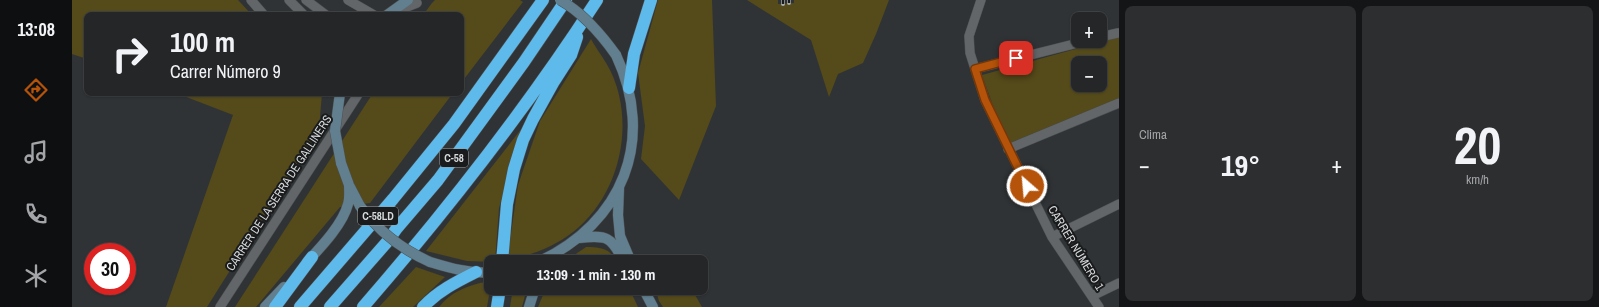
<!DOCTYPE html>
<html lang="es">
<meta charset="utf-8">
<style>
body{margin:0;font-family:"Archivo Narrow",sans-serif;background:#2c2e30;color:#f1f3f6;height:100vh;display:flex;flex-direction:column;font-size:15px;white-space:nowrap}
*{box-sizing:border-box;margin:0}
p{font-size:13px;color:#a3a5a8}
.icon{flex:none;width:22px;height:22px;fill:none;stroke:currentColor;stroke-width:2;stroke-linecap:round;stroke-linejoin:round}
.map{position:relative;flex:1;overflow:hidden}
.side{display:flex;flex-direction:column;gap:6px;padding:6px;background:#141516;width:480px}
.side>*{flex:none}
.guide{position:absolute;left:12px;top:12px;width:380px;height:84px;border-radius:8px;box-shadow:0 1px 3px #0004,0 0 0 1px #414345;background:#242628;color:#f1f3f6;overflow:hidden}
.tools{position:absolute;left:999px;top:12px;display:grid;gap:8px}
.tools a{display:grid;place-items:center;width:36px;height:36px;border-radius:8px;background:#242628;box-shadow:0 1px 3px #0004,0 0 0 1px #414345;font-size:20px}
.speed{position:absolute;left:12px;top:243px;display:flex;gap:8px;font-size:20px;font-weight:700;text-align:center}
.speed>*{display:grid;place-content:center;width:52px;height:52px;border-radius:50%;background:#242628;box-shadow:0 1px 3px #0004,0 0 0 1px #414345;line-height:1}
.speed .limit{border:6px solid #d22;background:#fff;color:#111}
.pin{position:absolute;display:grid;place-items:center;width:34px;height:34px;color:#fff;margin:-17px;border-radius:8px;box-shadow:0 2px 6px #0006}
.me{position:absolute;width:44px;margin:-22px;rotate:333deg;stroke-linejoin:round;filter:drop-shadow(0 0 3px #0008)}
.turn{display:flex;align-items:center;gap:14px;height:84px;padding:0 20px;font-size:18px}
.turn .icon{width:52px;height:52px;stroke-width:2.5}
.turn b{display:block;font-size:28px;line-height:34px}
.big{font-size:30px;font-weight:700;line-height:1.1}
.side .widget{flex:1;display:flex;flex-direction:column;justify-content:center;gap:6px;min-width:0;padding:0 14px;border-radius:8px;background:#2c2e30}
.side .dial{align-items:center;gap:0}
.dial b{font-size:52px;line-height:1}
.heat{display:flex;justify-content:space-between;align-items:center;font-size:22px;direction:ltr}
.side .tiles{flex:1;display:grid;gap:6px;grid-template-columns:repeat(2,1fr)}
.trip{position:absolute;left:412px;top:255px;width:224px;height:40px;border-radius:8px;background:#242628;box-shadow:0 1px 3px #0004,0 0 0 1px #414345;font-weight:700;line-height:40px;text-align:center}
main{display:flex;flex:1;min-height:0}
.menu{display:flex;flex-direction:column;width:72px;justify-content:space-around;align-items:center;background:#0e0f10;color:#a3a5a8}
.menu .icon{width:28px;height:28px}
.menu .active{color:#b45309}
.menu b{font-size:18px;color:#f1f3f6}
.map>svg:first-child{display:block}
.green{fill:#554a1a;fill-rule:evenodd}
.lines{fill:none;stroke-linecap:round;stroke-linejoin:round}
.street-casing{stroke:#4d5052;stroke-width:10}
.secondary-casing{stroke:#4d5052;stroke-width:11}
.highway-casing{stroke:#4d5052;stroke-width:13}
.street{stroke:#626668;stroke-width:9}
.secondary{stroke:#617f8f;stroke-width:10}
.highway{stroke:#5ebaeb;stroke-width:12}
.rail-casing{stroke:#a9acad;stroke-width:4}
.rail{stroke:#191b1c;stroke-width:2.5;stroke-dasharray:8;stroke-linecap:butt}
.secondary-bridge-casing{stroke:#4d5052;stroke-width:11;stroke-linecap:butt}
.secondary-bridge{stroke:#617f8f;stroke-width:10}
.route-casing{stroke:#753606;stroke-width:10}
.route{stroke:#b45309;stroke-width:7}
.labels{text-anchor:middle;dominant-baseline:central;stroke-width:4;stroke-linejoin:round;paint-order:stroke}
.shield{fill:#191b1c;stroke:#9da0a1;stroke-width:1}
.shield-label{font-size:11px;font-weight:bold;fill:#d6d9da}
.street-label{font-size:12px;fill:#d6d9da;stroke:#191b1c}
</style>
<main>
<nav class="menu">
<b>13:08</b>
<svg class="icon active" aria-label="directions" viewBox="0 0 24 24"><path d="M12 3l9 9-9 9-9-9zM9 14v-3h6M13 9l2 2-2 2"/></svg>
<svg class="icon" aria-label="music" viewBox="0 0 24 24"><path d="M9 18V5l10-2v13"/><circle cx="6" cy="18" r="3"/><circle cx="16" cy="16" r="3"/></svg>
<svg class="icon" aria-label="phone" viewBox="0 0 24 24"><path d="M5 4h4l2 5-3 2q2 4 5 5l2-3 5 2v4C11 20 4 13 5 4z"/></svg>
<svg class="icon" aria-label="climate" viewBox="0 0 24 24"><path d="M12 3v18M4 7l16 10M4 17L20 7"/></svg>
</nav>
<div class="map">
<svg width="1047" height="307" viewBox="0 0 1047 307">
<rect width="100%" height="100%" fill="#303335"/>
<path class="green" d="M0 0H166L180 15H15V59L0 54Z
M363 0H448L451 2 389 83V15H351L360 3Z
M586 0H640L644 106 607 200 569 159 573 126 566 73Z
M675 0H706V4L722 3V0H817L804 34 791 63 766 74 757 97 739 40Z
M1047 37V98L938 143 920 103 910 75ZM1006 63H1028V85H1006Z
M519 39C525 50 534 61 539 72 564 125 547 196 501 232 482 247 459 255 435 261L446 185 468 121Z
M104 93H250L247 129 135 307H94L161 115Z
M301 93H381L298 203 268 207 184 307H163Z
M450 128 427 208 423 262 395 261 354 251Z
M514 247C528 247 538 248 545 262H492Z
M344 267 373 277 341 307H307Z
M413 282 418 290 415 307H367C379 292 394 286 413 282Z
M441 288H455L450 307H438Z
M474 288H557L566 307H466Z
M583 288H619L630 307H591L587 301Z"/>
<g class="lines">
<g class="street-casing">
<path id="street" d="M179 0 192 15
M217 0 232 15
M234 0 254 15
M276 0 302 15
M909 0 897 36 898 53 913 100 980 237 1027 307
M322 12 345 3
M1028 37 1046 33
M903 69 1014 41
M936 149 1047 103
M980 237 1047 204
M1020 296 1047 283
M148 307 287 93"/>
</g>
<g class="secondary-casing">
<path id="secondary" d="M315 15 336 0
M269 163 277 185 288 206
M547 188 546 215 548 236 559 262
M507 238C535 235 539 236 552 262
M235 262C249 247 271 224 276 204 278 198 277 191 277 185
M358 262C378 268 398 274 419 272
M466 262C551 223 584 140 544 55
M571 288 581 307
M193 307 212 287
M457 307 463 288"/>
</g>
<g class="highway-casing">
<path id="highway" d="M557 88 562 54 579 0
M430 262 435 204 442 169 451 140 461 119 481 83 499 55 505 37
M203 307 240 257
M228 307 321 199 382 124 471 0
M258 307 315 242 325 228 366 180 452 62 494 0
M291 307C375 210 455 108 525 0
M351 307C366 291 384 282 404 272
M425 307 428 288"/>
</g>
<use href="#street" class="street"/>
<use href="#secondary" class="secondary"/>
<use href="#highway" class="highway"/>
<g class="rail-casing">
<path id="rail" d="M717 3V0
M711 4V0"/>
</g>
<use href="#rail" class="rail"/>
<g class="secondary-bridge-casing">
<path id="secondary-bridge" d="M488 0C511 13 529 34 544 55
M268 93 263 131 269 163
M288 206C307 232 329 249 358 262"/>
</g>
<use href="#secondary-bridge" class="secondary-bridge"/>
</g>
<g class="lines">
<g class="route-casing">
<path id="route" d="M944 58 903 69 913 100 955 186"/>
</g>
<use href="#route" class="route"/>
</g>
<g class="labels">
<g class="shield">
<rect x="368" y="149" width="28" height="18" rx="3"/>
<rect x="286" y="207" width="40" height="18" rx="3"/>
</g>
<g class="shield-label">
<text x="382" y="158">C-58</text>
<text x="306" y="216">C-58LD</text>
</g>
<g class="street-label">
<text transform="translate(207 193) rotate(-57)">CARRER DE LA SERRA DE GALLINERS</text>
<text transform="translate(1004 248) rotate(59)">CARRER NÚMERO 1</text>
</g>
</g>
</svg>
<div class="tools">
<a>+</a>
<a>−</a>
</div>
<div class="speed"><div class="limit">30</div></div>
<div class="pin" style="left:944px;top:58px;background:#d93025"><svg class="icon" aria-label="arrive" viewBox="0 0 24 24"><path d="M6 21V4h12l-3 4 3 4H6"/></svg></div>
<svg class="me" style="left:955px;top:186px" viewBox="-20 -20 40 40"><circle r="17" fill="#b45309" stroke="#fff" stroke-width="3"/><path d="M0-11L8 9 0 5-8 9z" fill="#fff"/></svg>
<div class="trip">13:09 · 1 min · 130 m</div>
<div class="guide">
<div class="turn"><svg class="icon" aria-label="right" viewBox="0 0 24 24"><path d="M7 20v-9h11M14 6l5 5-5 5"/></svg><div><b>100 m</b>Carrer Número 9</div></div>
</div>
</div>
<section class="side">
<div class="tiles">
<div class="widget"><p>Clima</p>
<div class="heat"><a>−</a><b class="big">19°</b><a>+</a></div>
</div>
<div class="widget dial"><b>20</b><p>km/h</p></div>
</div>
</section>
</main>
